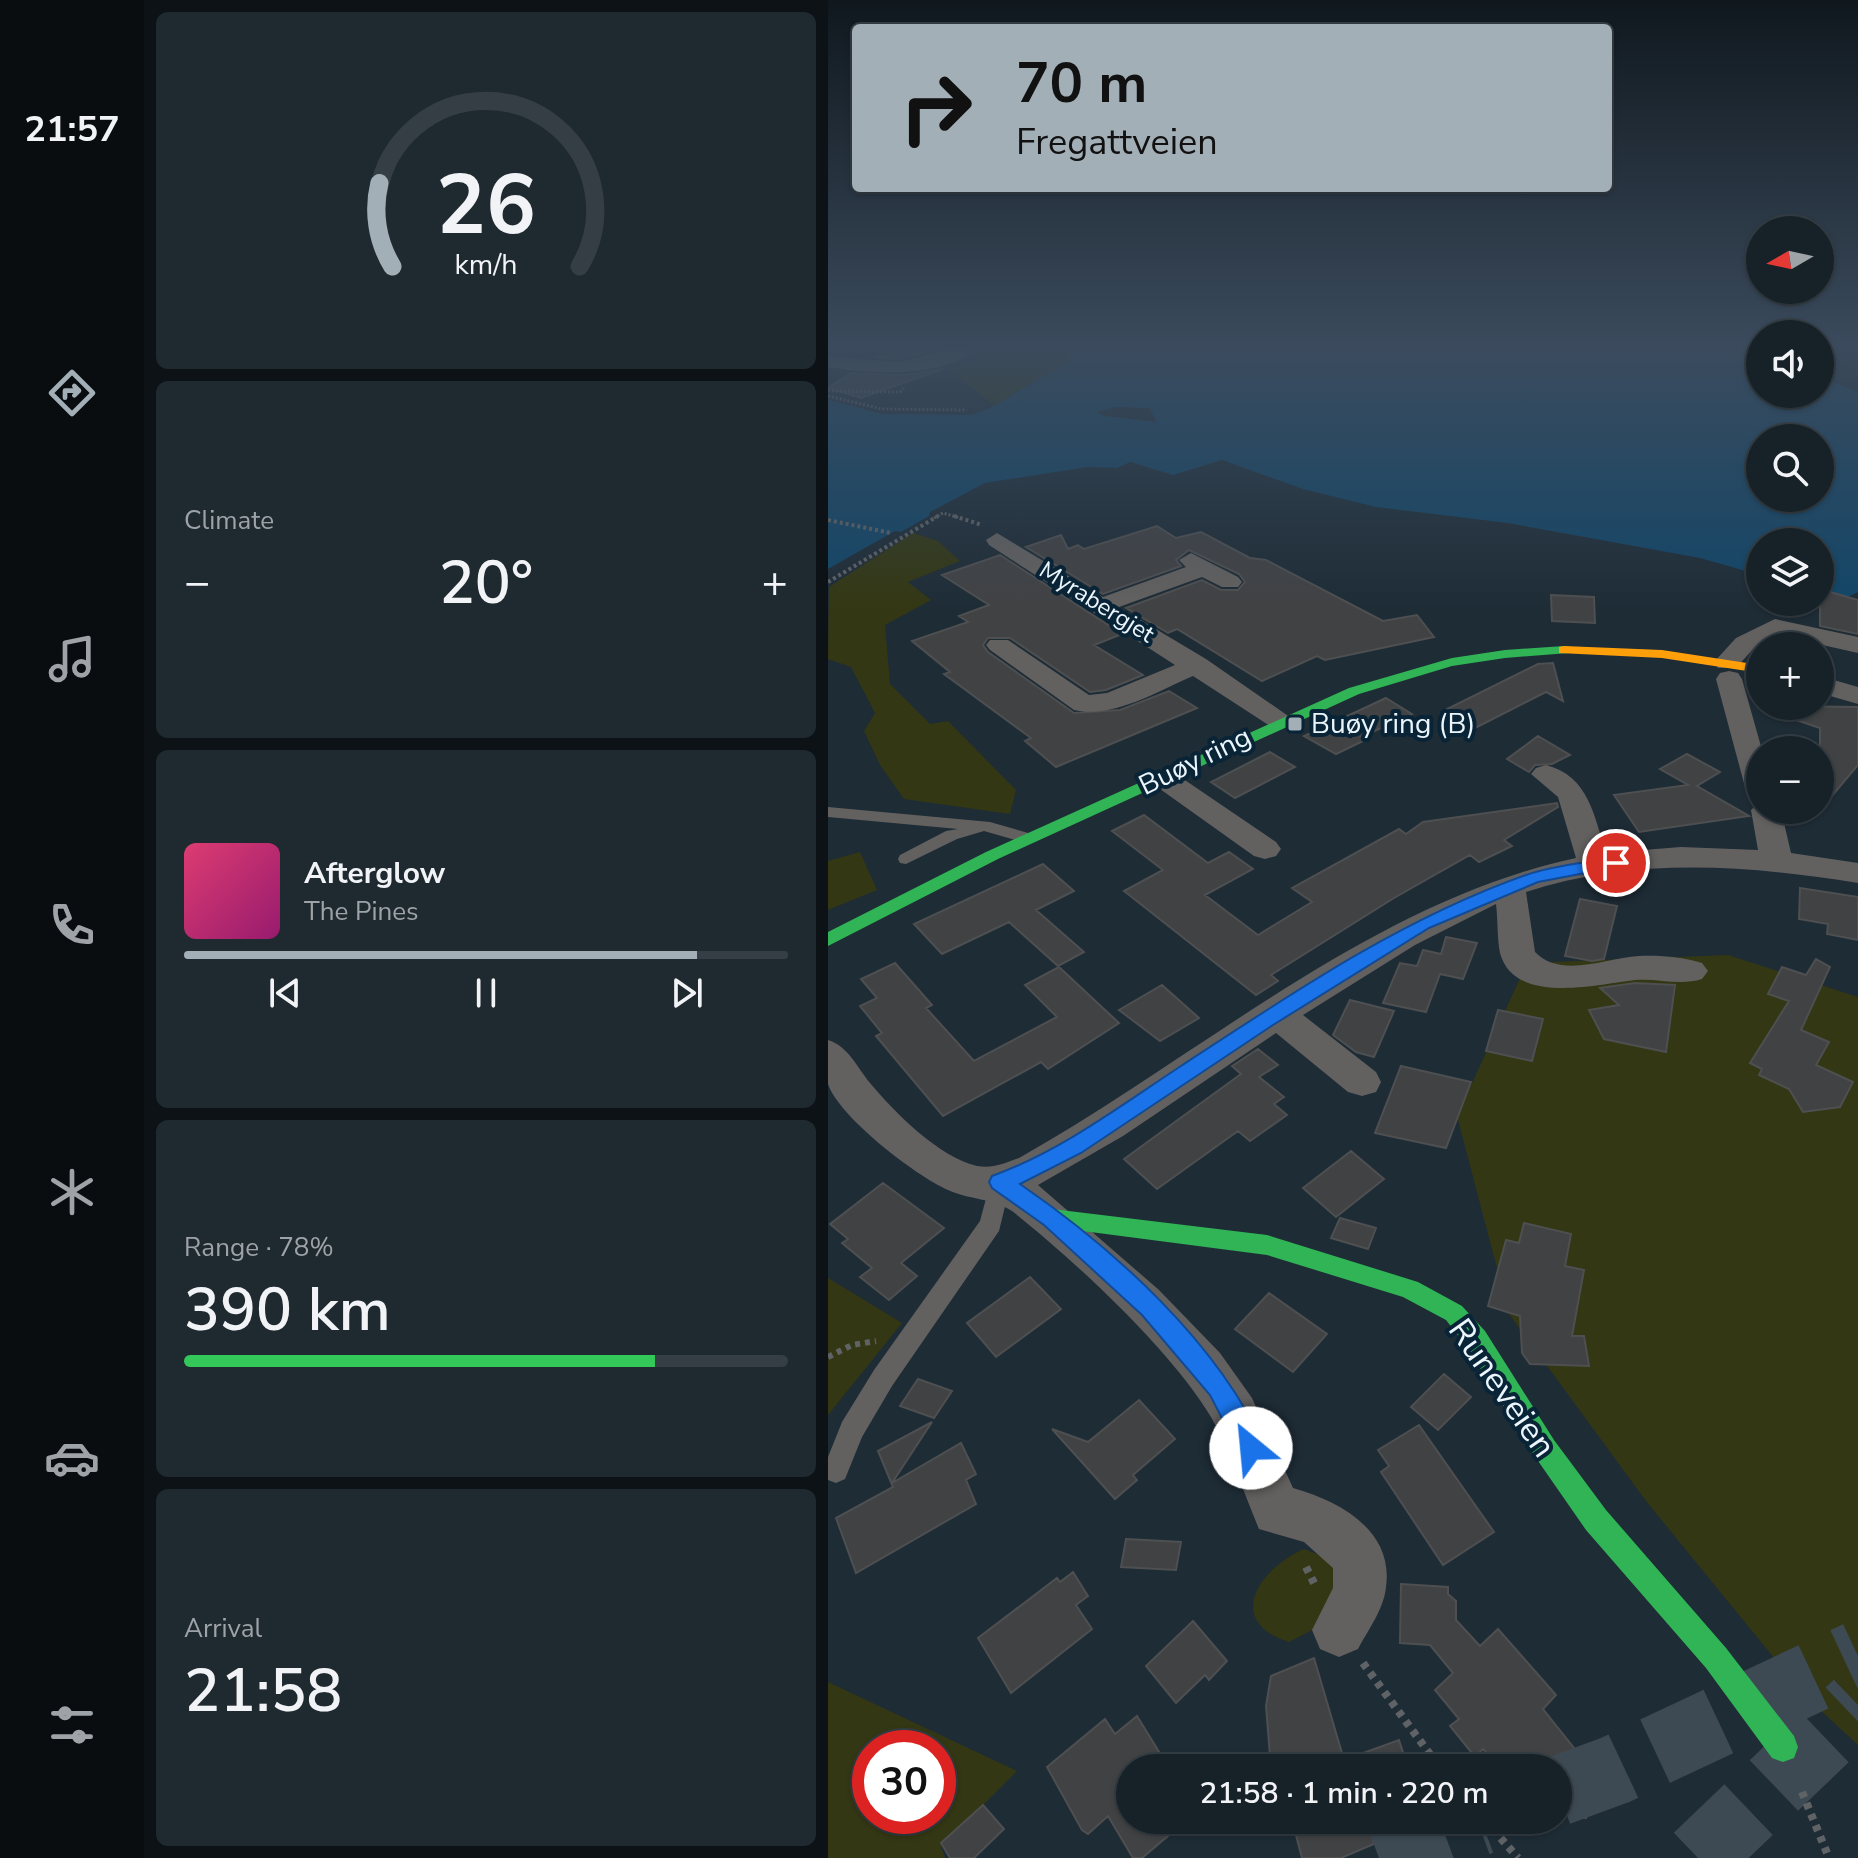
<!DOCTYPE html>
<meta charset="utf-8">
<style>
body{margin:0;font-family:"Nunito Sans",sans-serif;background:#1f2930;color:#f1f3f6;height:100vh;display:flex;flex-direction:column;font-size:30px;white-space:nowrap}
*{box-sizing:border-box;margin:0}
p{font-size:26px;color:#9ea3a8}
.icon{flex:none;width:44px;height:44px;fill:none;stroke:currentColor;stroke-width:2;stroke-linecap:round;stroke-linejoin:round}
.map{position:relative;flex:1;overflow:hidden}
.side{display:flex;flex-direction:column;gap:12px;padding:12px;background:#0c1216;width:684px}
.side>*{flex:none}
.top-card{position:absolute;left:24px;top:24px;width:760px;height:168px;border-radius:8px;box-shadow:0 2px 6px #0004,0 0 0 2px #353e45;background:#a3afb7;color:#111;overflow:hidden}
.needle{width:52px;rotate:261deg}
.fabs{position:absolute;left:918px;top:216px;display:grid;gap:16px}
.fabs a{display:grid;place-items:center;width:88px;height:88px;border-radius:50%;background:#162128;box-shadow:0 2px 6px #0004,0 0 0 2px #353e45;font-size:40px}
.speed{position:absolute;left:24px;top:1730px;display:flex;gap:16px;font-size:40px;font-weight:700;text-align:center}
.speed>*{display:grid;place-content:center;width:104px;height:104px;border-radius:50%;background:#162128;box-shadow:0 2px 6px #0004,0 0 0 2px #353e45;line-height:1}
.speed .limit{border:12px solid #d22;background:#fff;color:#111}
.pin{position:absolute;display:grid;place-items:center;width:68px;height:68px;color:#fff;margin:-34px;border:4px solid #fff;border-radius:50%;box-shadow:0 2px 8px #0007}
.me{position:absolute;width:88px;margin:-44px;rotate:332deg;stroke-linejoin:round;filter:drop-shadow(0 0 6px #0008)}
.turn{display:flex;align-items:center;gap:28px;height:168px;padding:0 32px;font-size:36px}
.turn .icon{width:104px;height:104px;stroke-width:2.5}
.turn b{display:block;font-size:56px;line-height:68px}
.big{font-size:60px;font-weight:600;line-height:1.1}
.side .card{flex:1;display:flex;flex-direction:column;justify-content:center;gap:12px;min-width:0;padding:0 28px;border-radius:12px;background:#1f2930}
.side .dial{align-items:center;gap:0}
.dial svg{height:208px;overflow:visible;fill:none;stroke:#353e45;stroke-width:7;stroke-linecap:round;text-anchor:middle}
.dial text{fill:#f1f3f6;stroke:none}
.song{display:flex;align-items:center;gap:24px}
.cover{width:96px;height:96px;border-radius:12px;background:linear-gradient(135deg,hsl(340 70% 55%),hsl(320 70% 35%))}
.played{height:8px;border-radius:4px;background:linear-gradient(90deg,#a3afb7 85%,#353e45 85%)}
.keys{display:flex;justify-content:space-around;direction:ltr}
.heat{display:flex;justify-content:space-between;align-items:center;font-size:44px;direction:ltr}
.charge{height:12px;border-radius:6px;background:linear-gradient(90deg,#34c759 78%,#353e45 0)}
.trip{position:absolute;left:288px;top:1754px;width:456px;height:80px;border-radius:40px;background:#162128;box-shadow:0 2px 6px #0004,0 0 0 2px #353e45;font-weight:600;line-height:80px;text-align:center}
main{display:flex;flex:1;min-height:0}
.tabs{display:flex;flex-direction:column;width:144px;justify-content:space-around;align-items:center;background:#090d10;color:#9ea3a8}
.tabs .icon{width:56px;height:56px}
.tabs .active{color:#a3afb7}
.tabs b{font-size:36px;color:#f1f3f6}
.map>svg:first-child{display:block}
.green{fill:#333713;fill-rule:evenodd}
.water{fill:#124668;fill-rule:evenodd}
.building{fill:#414244;stroke:#4e4f50;stroke-width:2}
.lines{fill:none;stroke-linecap:round;stroke-linejoin:round}
.highway-tunnel{stroke:#3d4a54;stroke-width:70;stroke-dasharray:70 35;stroke-linecap:butt}
.path-far3{stroke:#5f6366;stroke-width:3;stroke-dasharray:2 2;stroke-linecap:butt}
.path-far2{stroke:#5f6366;stroke-width:4;stroke-dasharray:3 3;stroke-linecap:butt}
.path-far1{stroke:#5f6366;stroke-width:6;stroke-dasharray:5 5;stroke-linecap:butt}
.path{stroke:#5f6366;stroke-width:8;stroke-dasharray:6 6;stroke-linecap:butt}
.lane{fill:#636160;fill-rule:evenodd}
.street{fill:#636160;fill-rule:evenodd}
.fast{fill:#30b455;fill-rule:evenodd}
.slow{fill:#ff9f0a;fill-rule:evenodd}
.route{fill:#1a73e8;stroke:#114b97;stroke-width:2}
.poi-dot{fill:#a3afb7;stroke:#082436;stroke-width:3}
.labels{text-anchor:middle;dominant-baseline:central;stroke-width:8;stroke-linejoin:round;paint-order:stroke}
.far-street-label{font-size:24px;fill:#ebf5fc;stroke:#082436}
.poi-label{font-size:28px;fill:#ebf5fc;stroke:#082436;text-anchor:start}
.street-label{font-size:28px;fill:#ebf5fc;stroke:#082436}
.near-street-label{font-size:34px;fill:#ebf5fc;stroke:#082436}
</style>
<main>
<nav class="tabs">
<b>21:57</b>
<svg class="icon active" aria-label="directions" viewBox="0 0 24 24"><path d="M12 3l9 9-9 9-9-9zM9 14v-3h6M13 9l2 2-2 2"/></svg>
<svg class="icon" aria-label="music" viewBox="0 0 24 24"><path d="M9 18V5l10-2v13"/><circle cx="6" cy="18" r="3"/><circle cx="16" cy="16" r="3"/></svg>
<svg class="icon" aria-label="phone" viewBox="0 0 24 24"><path d="M5 4h4l2 5-3 2q2 4 5 5l2-3 5 2v4C11 20 4 13 5 4z"/></svg>
<svg class="icon" aria-label="climate" viewBox="0 0 24 24"><path d="M12 3v18M4 7l16 10M4 17L20 7"/></svg>
<svg class="icon" aria-label="car" viewBox="0 0 24 24"><path d="M5 17H2v-5l4-1 3-4h7l3 4 3 1v5h-3M9 17h6M6 11h13"/><circle cx="7" cy="17" r="2"/><circle cx="17" cy="17" r="2"/></svg>
<svg class="icon" aria-label="filters" viewBox="0 0 24 24"><path d="M4 7h16M4 17h16"/><circle cx="9" cy="7" r="2"/><circle cx="15" cy="17" r="2"/></svg>
</nav>
<section class="side">
<div class="card dial"><svg viewBox="0 0 100 80">
<path d="M14 69A42 42 0 1 1 86 69"/>
<path d="M14 69A42 42 0 0 1 9 37" stroke="#a3afb7"/>
<text x="50" y="56" font-size="32" font-weight="700">26</text>
<text x="50" y="72" font-size="11">km/h</text>
</svg></div>
<div class="card"><p>Climate</p>
<div class="heat"><a>−</a><b class="big">20°</b><a>+</a></div>
</div>
<div class="card">
<div class="song"><i class="cover"></i><div><b>Afterglow</b><p>The Pines</p></div></div>
<div class="played"></div>
<div class="keys"><svg class="icon" aria-label="previous" viewBox="0 0 24 24"><path d="M18 5L8 12l10 7zM5 5v14"/></svg><svg class="icon" aria-label="pause" viewBox="0 0 24 24"><path d="M8 5v14M16 5v14"/></svg><svg class="icon" aria-label="next" viewBox="0 0 24 24"><path d="M6 5l10 7-10 7zM19 5v14"/></svg></div>
</div>
<div class="card"><p>Range · 78%</p><b class="big">390 km</b><div class="charge"></div></div>
<div class="card"><p>Arrival</p><b class="big">21:58</b></div>
</section>
<div class="map">
<svg width="1030" height="1858" viewBox="0 0 1030 1858">
<rect width="100%" height="100%" fill="#1e2c36"/>
<path class="green" d="M166 349H244L239 363 166 406 122 370Z
M85 533 110 541 132 561 80 582 103 600 57 625 62 684 102 724 120 721 188 790 182 814 76 799 52 765 36 731 47 713 23 667 0 659 1 587Z
M32 852 49 890 0 910V861Z
M900 955 1030 997V1745L977 1696 818 1501 681 1314 629 1116 699 963Z
M0 1278 74 1323 0 1415Z
M476 1549C498 1557 507 1562 514 1585L492 1626 461 1642C395 1621 432 1568 476 1549Z
M0 1682 189 1771 113 1847 117 1858H0ZM42 1748H110V1816H42Z"/>
<path class="water" d="M244 349H932V394H992V377L1030 392V592L1018 598 992 597V542H932V575L872 558 680 523 548 507 475 489 394 460 345 475 302 462 289 468 259 467 157 483 102 512 101 516 73 532 67 531 0 569V400L55 414 144 415 166 406 238 363ZM288 407 321 408 329 422 276 416 269 412ZM932 438H992V498H932Z"/>
<path class="building" d="M62 349H110L71 359 49 357Z
M115 369 33 398 0 388 23 373 77 375Z
M329 526 348 538 373 532 422 558 438 560 555 621 589 615 606 637 497 660 489 656 434 681 349 629 340 633 298 608 374 580 393 590H410L417 582 411 574 361 550 348 560 353 566 275 594 198 547 233 535 240 549 250 545 256 549Z
M172 555 294 634 266 645 315 675 278 690 262 692 182 638H160L155 645 160 652 246 713 292 710 341 691 369 708 228 767 197 741 203 738 116 674 122 672 84 641 140 622 131 616 161 605 114 575Z
M992 589 1030 600V634L992 626Z
M723 595 766 597 767 623 724 621Z
M725 663 735 701 718 692 647 728 617 710 710 664Z
M558 698 584 714 533 737 537 740 508 754 476 736Z
M941 706 1030 707V765L992 810V728L941 711Z
M710 736 742 755 724 764 707 765 701 772 679 759Z
M442 752 467 767 407 798 383 782Z
M859 754 892 772 869 786 921 816 811 832 786 795 860 785 832 769Z
M729 803 730 807 676 840 684 846 651 862 642 855 566 898 443 975 450 981 428 995 296 891 335 870 284 831 316 815 380 863 401 852 425 869 377 895 430 935 484 902 464 888 571 829 578 834 595 822Z
M215 864 246 891 208 910 256 952 230 966 181 922 114 954 86 924Z
M972 888 1030 897V940L999 934 1000 924 971 919Z
M752 899 789 906 776 959 764 961 737 956Z
M618 937 649 943 635 979 612 974 598 1012 555 1003 572 963 589 966 595 950 613 954Z
M988 959 1002 967 973 1030 1001 1042 988 1065 1025 1082 1012 1107 975 1112 961 1089 931 1075 934 1069 922 1063 961 1001 940 994 954 967 978 975Z
M67 963 104 1005 98 1008 146 1061 229 1017 197 985 231 967 291 1023 220 1069 213 1062 115 1116 48 1036 54 1033 32 1006 49 998 33 979Z
M807 983 847 985 838 1052 776 1039 761 1010 791 1005 772 988Z
M334 985 371 1018 332 1041 291 1010Z
M522 1000 566 1011 546 1057 528 1052 505 1035Z
M670 1010 715 1019 704 1061 658 1051Z
M430 1049 450 1065 431 1077 456 1097 446 1104 459 1115 422 1141 410 1131 329 1189 296 1159 413 1074 404 1066Z
M573 1066 643 1082 618 1148 547 1133Z
M523 1151 556 1179 508 1217 475 1188Z
M55 1183 116 1228 73 1263 89 1276 61 1300 32 1277 44 1268 14 1243 20 1239 2 1224Z
M512 1218 548 1228 540 1249 503 1238Z
M696 1223 743 1234 737 1266 756 1270 744 1336H756L761 1366 702 1364 694 1353 692 1316 660 1306 678 1240 691 1243Z
M202 1277 233 1309 168 1357 139 1323Z
M441 1293 499 1334 465 1372 407 1329Z
M616 1374 643 1397 610 1430 583 1407Z
M90 1379 124 1391 106 1418 72 1406Z
M311 1400 347 1439 305 1475 309 1480 287 1499 224 1429 260 1442Z
M104 1422 64 1483 133 1443 148 1474 138 1480 148 1504 28 1573 8 1518 65 1487 50 1451Z
M591 1425 666 1532 615 1565 553 1472 561 1466 550 1450Z
M298 1539 353 1542 348 1570 293 1567Z
M245 1572 260 1596 248 1605 264 1629 183 1693 150 1638 229 1578 232 1582Z
M573 1584 620 1587V1594L628 1601V1620L652 1646 670 1629 728 1695 715 1709 762 1768 757 1772 767 1784 758 1818 739 1815 730 1803V1768H671L655 1749 647 1757 622 1726 631 1719 607 1690 625 1673 602 1645 572 1643Z
M365 1621 399 1661 381 1680 377 1675 348 1703 318 1666Z
M486 1658 516 1760 571 1740 580 1768H443L438 1706 443 1676Z
M309 1716 341 1768H302V1820H331L340 1836 314 1858H305L280 1816 260 1834 254 1830 219 1767 277 1719 287 1734Z
M155 1805 176 1829 146 1858H122L113 1843Z
M464 1820H540L546 1844 513 1858H474Z"/>
<g class="lines">
<path class="highway-tunnel" d="M730 1791 787 1770 1030 1656
M551 1858 653 1820
M870 1858 1030 1705"/>
<path class="path-far3" d="M0 391 72 392 76 388
M0 396 54 409 139 410
M106 518 115 513 132 518"/>
<path class="path-far2" d="M126 516 154 525
M0 520 63 533
M0 582 110 516"/>
<path class="path-far1" d="M0 1357 24 1345 48 1341"/>
<path class="path" d="M478 1567 488 1587
M535 1663 612 1768
M974 1792 1001 1858
M657 1820 690 1858"/>
<path class="lane" d="M0 807 162 822 207 835 209 839 201 844 156 831 129 839 78 864 72 863 70 859 72 855 118 831 130 829 0 817Z
M172 1173 180 1176 183 1182 171 1231 64 1386 34 1437 17 1479 8 1483 0 1480V1457L14 1422 46 1370 152 1221 164 1176Z"/>
<path class="street" d="M124 349H147C116 379 40 374 0 367V357L71 362Z
M169 533 275 597 358 567 351 560 363 553 410 577 414 582 410 587H394L374 577 291 607 378 659 466 720 462 726H442L365 676C330 691 285 719 246 710L162 650 158 645 162 640H180L261 695 279 693 347 665 161 545 158 540Z
M947 619 1030 637V653L950 635 926 648 908 668H890L886 662 908 638Z
M901 671 910 673 914 679 934 750 932 796 921 793 917 787 888 679 892 673Z
M992 676 1030 687V704L992 693Z
M718 765C761 776 766 816 778 853L853 847 930 850 923 810 932 802V810H953L963 853 1030 863V883C918 865 807 857 698 892L707 952C733 979 778 958 811 956 832 955 855 957 874 963L880 971 874 979C852 986 830 978 807 980 771 984 686 1006 672 953 669 938 670 920 668 904L587 945 475 1015 548 1072 553 1082 548 1092 534 1096 520 1092 448 1033 295 1136 210 1185 331 1290 392 1353 424 1398 465 1488C511 1501 566 1530 558 1587 556 1609 540 1630 530 1649L511 1657 492 1649 484 1630 505 1588V1568L476 1542 431 1529C415 1491 403 1452 383 1417 343 1350 246 1260 184 1211 164 1198 142 1200 120 1190 88 1176 11 1117 0 1084 0 1072 0 1053 0 1040 20 1046 29 1067 42 1083 66 1112 112 1158 149 1166 165 1169 177 1163 191 1158 371 1057 543 902 748 858L730 797 703 774 708 768Z
M335 769 345 772 448 842 453 849 448 856 437 859 426 856 325 784 320 778 325 772Z"/>
<path class="fast" d="M736 646 741 647V653L677 658 624 666 531 694 170 859 0 946V932L158 852 521 688 624 658 677 650Z
M224 1209 439 1235 590 1282 634 1306 657 1331 726 1440 778 1510 898 1648 966 1736 970 1747 966 1758 955 1762 944 1758 878 1668 758 1530 708 1458 639 1347 618 1320 575 1297 439 1255 224 1227 216 1225 213 1218 216 1211Z"/>
<path class="slow" d="M736 646 834 650 932 665V673L834 658 731 653V647Z"/>
</g>
<linearGradient id="sky" x2="0" y2="1"><stop stop-color="#10181e"/><stop offset="0.57" stop-color="#3b4b5d"/><stop offset="1" stop-color="#3b4b5d" stop-opacity="0"/></linearGradient>
<rect width="1030" height="609" fill="url(#sky)"/>
<path class="route" d="M788 857 796 863 794 866 710 882 601 928 445 1025 253 1153 192 1184C285 1248 391 1343 437 1448L433 1457 423 1460 414 1457 382 1395 314 1315 216 1225 164 1188 161 1182 164 1176C233 1151 292 1106 353 1066 463 994 573 919 698 875 726 865 759 863 788 857Z"/>
<rect class="poi-dot" x="459" y="716" width="16" height="16" rx="4"/>
<g class="labels">
<g class="far-street-label">
<text transform="translate(269 602) rotate(32)">Myrabergjet</text>
</g>
<g class="poi-label">
<text x="483" y="724">Buøy ring (B)</text>
</g>
<g class="street-label">
<text transform="translate(367 761) rotate(-26)">Buøy ring</text>
</g>
<g class="near-street-label">
<text transform="translate(674 1388) rotate(55)">Runeveien</text>
</g>
</g>
</svg>
<div class="fabs">
<a><svg class="needle" viewBox="-14 -14 28 28"><path d="M0-13l5 13h-10z" fill="#e53935"/><path d="M0 13l5-13h-10z" fill="#9ea3a8"/></svg></a>
<a><svg class="icon" aria-label="sound" viewBox="0 0 24 24"><path d="M4 9h4l5-4v14l-5-4H4zM17 9q2 3 0 6"/></svg></a>
<a><svg class="icon" aria-label="search" viewBox="0 0 24 24"><circle cx="10" cy="10" r="6"/><path d="M15 15l6 6"/></svg></a>
<a><svg class="icon" aria-label="layers" viewBox="0 0 24 24"><path d="M12 4l9 5-9 5-9-5zM3 14l9 5 9-5"/></svg></a>
<a>+</a>
<a>−</a>
</div>
<div class="speed"><div class="limit">30</div></div>
<div class="pin" style="left:788px;top:863px;background:#d93025"><svg class="icon" aria-label="arrive" viewBox="0 0 24 24"><path d="M6 21V4h12l-3 4 3 4H6"/></svg></div>
<svg class="me" style="left:423px;top:1448px" viewBox="-20 -20 40 40"><circle r="19" fill="#fff"/><path d="M0-13L10 11 0 6-10 11z" fill="#1a73e8"/></svg>
<div class="trip">21:58 · 1 min · 220 m</div>
<div class="top-card">
<div class="turn"><svg class="icon" aria-label="right" viewBox="0 0 24 24"><path d="M7 20v-9h11M14 6l5 5-5 5"/></svg><div><b>70 m</b>Fregattveien</div></div>
</div>
</div>
</main>
